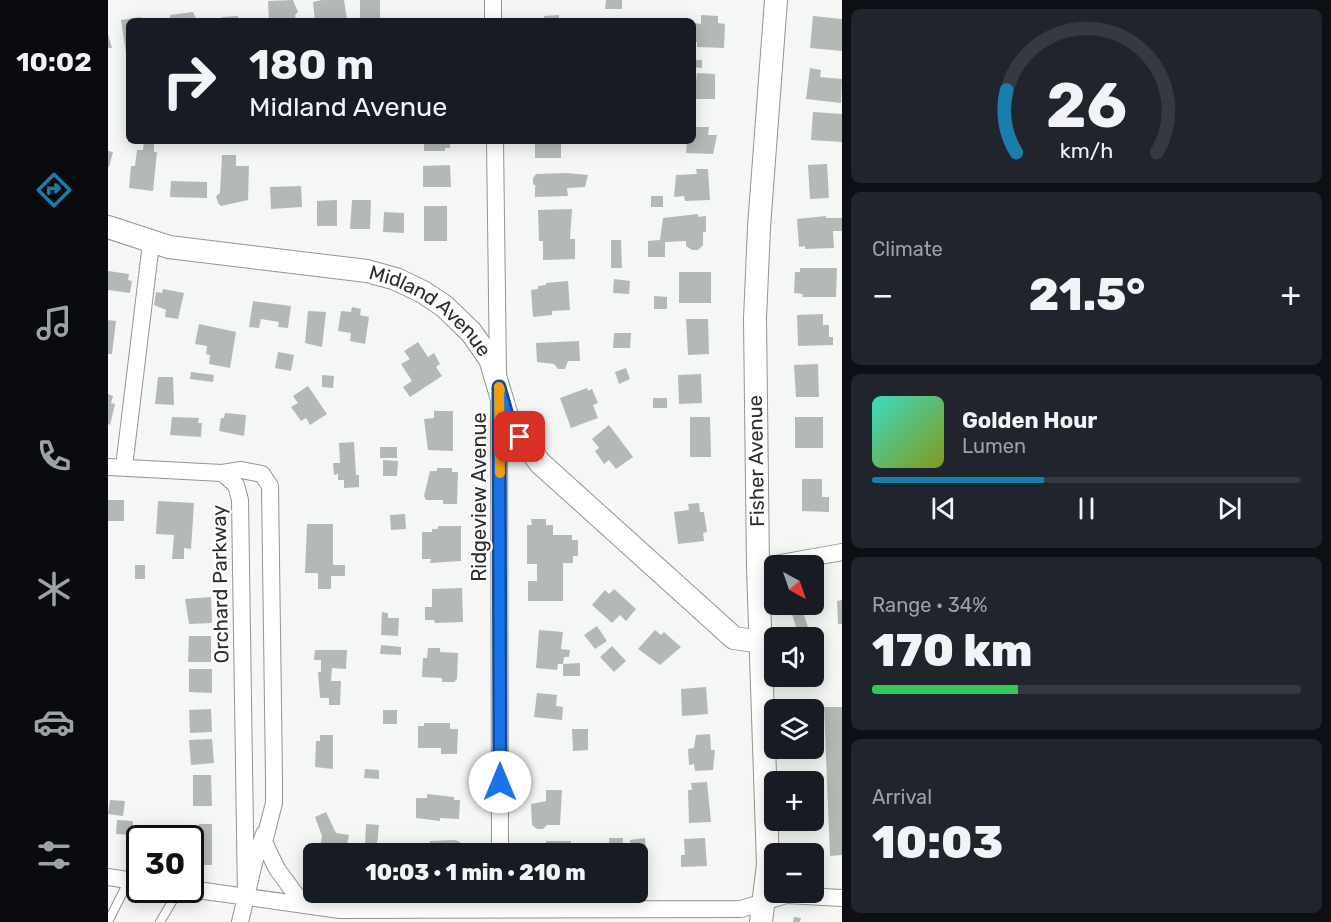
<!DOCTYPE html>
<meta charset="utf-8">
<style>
body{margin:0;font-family:Rubik,sans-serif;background:#20242c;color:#f1f3f6;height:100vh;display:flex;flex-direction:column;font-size:22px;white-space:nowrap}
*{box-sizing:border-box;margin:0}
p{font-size:20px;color:#9ea1a6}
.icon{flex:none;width:33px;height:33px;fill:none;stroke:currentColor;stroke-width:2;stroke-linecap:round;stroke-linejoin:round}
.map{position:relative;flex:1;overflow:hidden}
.side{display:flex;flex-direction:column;gap:9px;padding:9px;background:#0d0f14;width:489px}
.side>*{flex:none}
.top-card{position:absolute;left:18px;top:18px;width:570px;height:126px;border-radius:9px;box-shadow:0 3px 15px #0003;background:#171b24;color:#f1f3f6;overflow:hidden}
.needle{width:39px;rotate:140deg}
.buttons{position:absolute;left:656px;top:555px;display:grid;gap:12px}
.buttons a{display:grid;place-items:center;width:60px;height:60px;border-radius:9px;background:#171b24;box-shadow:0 3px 15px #0003;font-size:30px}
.speed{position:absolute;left:18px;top:825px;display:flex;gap:12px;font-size:30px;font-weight:700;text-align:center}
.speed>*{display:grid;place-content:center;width:78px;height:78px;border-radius:50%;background:#171b24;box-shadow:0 3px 15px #0003;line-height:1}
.speed .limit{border:3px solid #111;border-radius:9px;background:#fff;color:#111}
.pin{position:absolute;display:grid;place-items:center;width:51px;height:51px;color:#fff;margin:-26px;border-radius:12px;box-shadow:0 3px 9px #0006}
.me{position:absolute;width:66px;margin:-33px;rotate:0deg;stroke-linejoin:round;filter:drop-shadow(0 0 4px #0008)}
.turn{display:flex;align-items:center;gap:21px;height:126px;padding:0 24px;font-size:27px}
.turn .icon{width:78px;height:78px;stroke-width:2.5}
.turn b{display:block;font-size:42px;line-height:51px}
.big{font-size:45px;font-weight:800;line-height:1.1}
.side .card{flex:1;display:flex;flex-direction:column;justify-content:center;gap:9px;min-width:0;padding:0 21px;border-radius:9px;background:#20242c}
.side .dial{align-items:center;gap:0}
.dial svg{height:156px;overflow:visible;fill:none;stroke:#363941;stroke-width:7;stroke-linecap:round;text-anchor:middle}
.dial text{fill:#f1f3f6;stroke:none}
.song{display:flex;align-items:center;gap:18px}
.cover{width:72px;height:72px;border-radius:9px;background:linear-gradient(135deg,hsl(170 70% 55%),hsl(70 70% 35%))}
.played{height:6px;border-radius:3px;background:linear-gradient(90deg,#197faa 40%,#363941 40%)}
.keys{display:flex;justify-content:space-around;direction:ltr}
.heat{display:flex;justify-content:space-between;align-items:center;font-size:33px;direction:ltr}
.charge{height:9px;border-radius:4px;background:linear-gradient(90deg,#34c759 34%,#363941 0)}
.trip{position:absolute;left:195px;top:843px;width:345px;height:60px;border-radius:9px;background:#171b24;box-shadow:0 3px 15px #0003;font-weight:800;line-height:60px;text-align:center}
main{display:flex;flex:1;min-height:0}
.dock{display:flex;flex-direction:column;width:108px;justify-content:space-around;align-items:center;background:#090b0e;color:#9ea1a6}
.dock .icon{width:42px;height:42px}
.dock .active{color:#197faa}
.dock b{font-size:27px;color:#f1f3f6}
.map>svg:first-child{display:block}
.building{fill:#b5b9b6}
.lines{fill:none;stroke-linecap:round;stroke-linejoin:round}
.lane-casing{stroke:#929591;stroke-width:10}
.street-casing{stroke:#929591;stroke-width:18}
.secondary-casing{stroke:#929591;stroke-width:24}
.lane{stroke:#fff;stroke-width:8}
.street{stroke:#fff;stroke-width:16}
.secondary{stroke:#fff;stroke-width:22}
.route-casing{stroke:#114b97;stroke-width:15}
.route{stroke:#1a73e8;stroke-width:10}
.slow{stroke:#f59e0b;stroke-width:10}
.labels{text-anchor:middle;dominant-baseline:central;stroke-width:4.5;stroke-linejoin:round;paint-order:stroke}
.street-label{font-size:20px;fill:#2b2c2b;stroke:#fff}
</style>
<main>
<nav class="dock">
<b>10:02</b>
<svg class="icon active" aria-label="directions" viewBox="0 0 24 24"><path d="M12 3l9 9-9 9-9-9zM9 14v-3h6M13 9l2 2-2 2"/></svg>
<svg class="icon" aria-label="music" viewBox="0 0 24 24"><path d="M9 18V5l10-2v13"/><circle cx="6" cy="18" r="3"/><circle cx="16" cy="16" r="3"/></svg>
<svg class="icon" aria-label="phone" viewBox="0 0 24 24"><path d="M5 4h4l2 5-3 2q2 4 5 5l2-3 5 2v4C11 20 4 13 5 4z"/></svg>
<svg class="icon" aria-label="climate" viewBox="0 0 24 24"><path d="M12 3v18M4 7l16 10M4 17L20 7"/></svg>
<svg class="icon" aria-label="car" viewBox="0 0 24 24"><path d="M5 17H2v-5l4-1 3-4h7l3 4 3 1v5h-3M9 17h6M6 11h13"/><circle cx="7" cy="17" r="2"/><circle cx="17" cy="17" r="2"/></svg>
<svg class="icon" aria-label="filters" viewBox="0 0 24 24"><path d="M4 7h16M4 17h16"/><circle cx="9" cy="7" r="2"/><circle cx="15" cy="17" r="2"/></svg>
</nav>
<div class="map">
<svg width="734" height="922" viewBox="0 0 734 922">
<rect width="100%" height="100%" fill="#f4f7f3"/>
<path class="building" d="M185 0 190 12 187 15 188 21H161L160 1Z
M214 0H236L239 19 207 21 205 2Z
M252 0H272V21H252Z
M498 0H514V9H497Z
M85 12 89 21H62V15Z
M451 15V21H437L436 16Z
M593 15 610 16V23L617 24 616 48 589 47V42H585V23L593 24Z
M130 16V21H114V17Z
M705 16 734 19V51L702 48Z
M33 17V21H21V53H18L13 20Z
M0 34 4 48H0Z
M585 60H594V68L585 67Z
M702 68 713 70 712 77 734 79 733 103 698 99Z
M589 73 607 74V99H586Z
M705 112 734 114V142L703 140Z
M585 127H601L600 135H609L605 154 578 153 579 141H585Z
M36 141H46V152H49L45 191 21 188 23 166H27L29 150H35Z
M316 141H342V148H337V151H316Z
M427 141H453V158H427Z
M0 151 5 152 1 167H0Z
M114 155H128V166H141L140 200 113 206 110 203 108 196 112 193Z
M719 164 721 198 702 199 700 165Z
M342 165 343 187H315V166Z
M588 169H600L602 200 577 201 576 196 566 197 568 175 589 174Z
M459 173 480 175 477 187 459 188 460 196 427 197V187H429L425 184V178L428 174Z
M63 181 99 182V198L62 197Z
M193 186 194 207 163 209 162 187Z
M543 196H555V207H543Z
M229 200V226H209V201Z
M244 200H263L262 229H242Z
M316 206H339V241H316Z
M464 209 462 239H467V259L435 260V241H431L430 210Z
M276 212 296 213V233L275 232Z
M590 214V217L598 216V232H595V245L590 250H584L578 246V241L557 242V257H540V241L552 240 555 218Z
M718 216V218H734V231H725L726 248 697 249V246L691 247 689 219Z
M503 240H513L514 268H503Z
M692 268H729L728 297H694L695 294 686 293 687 272H692Z
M0 271 21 274 20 280 24 281 22 293 0 290Z
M571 272H603V303H571Z
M506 279 522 281 521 294 505 293Z
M460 281 462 310 444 311V315L425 317 423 290 430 289V286L438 285V283Z
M55 289 76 293 70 319 57 317 58 310 46 305 48 292 54 293Z
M546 296 559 297V309H546Z
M145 301 183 306 180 328 170 327 171 322 153 319 151 328 141 327Z
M244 307 253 309 252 315 261 317 257 344 242 341 243 333 230 331 233 311 243 312Z
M200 311 218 312 214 347 197 343Z
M715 314V325H721V337H725V345L690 346 689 315Z
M578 319H600L601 354 580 355Z
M0 320 8 321 4 354H0Z
M91 324 128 332 122 368 101 364 102 355 98 354 99 346 87 344Z
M506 333H523L522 348H505Z
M471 341 472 361H460L457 369H450L446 364 429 362 428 343Z
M310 342 320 357 326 353 332 364 328 367 334 376 302 397 295 387 304 381 293 364 302 359 296 351Z
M170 352 186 355 183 371 167 368Z
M710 364 711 397H688L686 365Z
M518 368 522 379 511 384 507 372Z
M83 372 106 375 105 382 82 379Z
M593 374 594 403 571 404 570 375Z
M214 375 226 376 225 388 214 387Z
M50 377H65L66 405 47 404Z
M200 386 219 414 202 425 198 418 193 421 183 407 190 403 185 396Z
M479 388 480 391 484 389 490 403 485 405 490 418 463 428 452 398Z
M0 394 5 396 3 403 7 404 2 425 0 424Z
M545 398H559V408H545Z
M326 411H345V451L320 450 316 419 326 418Z
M117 413 138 415 136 436 111 431 113 418H116Z
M64 417 91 418 90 423H94L93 437 62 435Z
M582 417H602L603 457H582Z
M687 417H715V448H687Z
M501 425 525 457 508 469 501 460 496 464 487 451 491 448 484 439Z
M246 442 248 475H251V487L236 488V480H230V474L226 475 225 463H232L231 443Z
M272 447H289V458H272Z
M275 460 290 461 289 476H275Z
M329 468H344V472H350L349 504H335V500H318L316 496 322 471H329Z
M694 479H714V497H721V512L694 511Z
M0 500H16V521H0Z
M50 501 86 503 83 549 76 548V559H64L66 535 48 534Z
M591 503 592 512H596L599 532 595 533 596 541 570 544 566 512 581 510 580 504Z
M297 514 298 529 283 530 282 515Z
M423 519H438V525H445V535H464V540H470V556H465V563H455V601H420V581H429V564H419V525H424Z
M199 524H225V565H237V576H223V589H210V573H197Z
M330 526H353V561L322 563 323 559H314V532H324V529H330Z
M27 565H37V579H27Z
M354 588 355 622 327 623 326 620H317V607H324V589Z
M506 589 528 609 518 621 512 615 504 623 484 605 497 590 501 594Z
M103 597 104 623 81 624 77 599Z
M734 600V624H730L729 601Z
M681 604H692L702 633 691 637Z
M274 612 280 613V618H291L290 636 273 635Z
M489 626 499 641 487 649 476 635Z
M431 630 455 632 453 649 462 650 461 657H456L455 664H450L449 670 428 668Z
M547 630 553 635 556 632 573 647 552 665 530 649Z
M81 636H103V662H80Z
M273 645 293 647V655L272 654Z
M504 646 518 661 506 672 492 657Z
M320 648H332V652L350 653 349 679 346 682H334V678L314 677 315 658H319Z
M207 650H239L238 669 224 668 223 681H233L232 705H221V698H212L210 672H213V660H206Z
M472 663V676H455V664Z
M81 669H104V693L81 692Z
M598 687 600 714 574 716 573 689Z
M429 693 449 695 448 706 455 707 454 720 426 717Z
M716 707H734V855L722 856Z
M103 709 104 732 82 733 81 710Z
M275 710H289V724H275Z
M316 723H342V729H350L349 754H333V748H310V726H316Z
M464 729H480V750L465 751Z
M602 734 603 750H607L605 770 587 771 586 764 581 765 580 749 586 748 588 735Z
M212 735H225V769L207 767 208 741H212Z
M104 739 106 763 83 765 81 740Z
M257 769 271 770V779L256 778Z
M85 775H103L104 806H85Z
M599 782 603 822 581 823 580 790H584L583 783Z
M438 790H454L452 825H439L435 829H429L424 825 423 804 438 801Z
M319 794 346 797V800H352L351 819 332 818V821L308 818V798H319Z
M2 800 17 801 15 816 0 814Z
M218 812 228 833 241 835 237 854H211L214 836 207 817Z
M9 820 25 821 24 835 8 834Z
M91 824H104V865H92V851H86V833H91Z
M258 824 271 825 269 845 257 844Z
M31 826 51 827V838H31Z
M501 838H515L514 854H501Z
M537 838 538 851 523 853 522 840Z
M597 838 599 866 573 867V855H577L576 839Z
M347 840 352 842V854H319L322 841Z
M438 841H463V854H438Z
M686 917 693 918 692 922H685Z"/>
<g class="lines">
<g class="lane-casing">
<path id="lane" d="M0 922 21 880
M52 922 71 890"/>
</g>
<g class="street-casing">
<path id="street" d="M385 0V21
M387 141 390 373
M391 404 392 854
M0 467 114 473 133 470 154 474 162 486 166 778V803L156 842 169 869 194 903
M16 467 43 243
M114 473 128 485 132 500 138 897
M650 567 734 552
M0 877 32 882
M82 889 232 910 633 909 678 895 734 898
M392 910V892
M132 922 147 859 156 834"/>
</g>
<g class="secondary-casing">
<g id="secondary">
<path id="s1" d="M0 227 61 247 259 271 288 279 315 292 336 306 363 332 382 359 400 419 432 463 626 638 653 642"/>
<path d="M653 922 660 864 650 567 647 319 651 227 668 0"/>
</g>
</g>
<use href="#lane" class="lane"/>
<use href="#street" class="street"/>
<use href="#secondary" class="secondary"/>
</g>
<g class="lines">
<g class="route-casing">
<path id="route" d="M392 782 391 387 400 419 412 437"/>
</g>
<use href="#route" class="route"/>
<path class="slow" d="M392 390 391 387 392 473"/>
</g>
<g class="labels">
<g class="street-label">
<text stroke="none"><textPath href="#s1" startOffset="340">Midland Avenue</textPath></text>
<text transform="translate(648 461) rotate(-91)">Fisher Avenue</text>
<text transform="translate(371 497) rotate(-90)">Ridgeview Avenue</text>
<text transform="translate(112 584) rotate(-91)">Orchard Parkway</text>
</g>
</g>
</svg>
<div class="buttons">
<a><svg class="needle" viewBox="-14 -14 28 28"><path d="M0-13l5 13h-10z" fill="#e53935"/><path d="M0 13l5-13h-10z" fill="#9ea1a6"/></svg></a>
<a><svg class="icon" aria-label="sound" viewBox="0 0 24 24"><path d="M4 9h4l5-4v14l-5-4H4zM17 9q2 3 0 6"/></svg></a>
<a><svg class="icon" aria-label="layers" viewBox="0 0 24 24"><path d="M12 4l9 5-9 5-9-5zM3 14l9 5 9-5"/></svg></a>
<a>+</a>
<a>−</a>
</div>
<div class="speed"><div class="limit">30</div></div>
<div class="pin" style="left:412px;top:437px;background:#d93025"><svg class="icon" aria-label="arrive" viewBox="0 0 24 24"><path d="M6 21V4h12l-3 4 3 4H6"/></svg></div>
<svg class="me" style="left:392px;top:782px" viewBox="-20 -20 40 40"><circle r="19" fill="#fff"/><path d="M0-13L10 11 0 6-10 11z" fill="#1a73e8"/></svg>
<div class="trip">10:03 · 1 min · 210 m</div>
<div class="top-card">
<div class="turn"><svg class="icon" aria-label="right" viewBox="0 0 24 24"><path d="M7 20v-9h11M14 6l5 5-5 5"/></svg><div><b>180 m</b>Midland Avenue</div></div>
</div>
</div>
<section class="side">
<div class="card dial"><svg viewBox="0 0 100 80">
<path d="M14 69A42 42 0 1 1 86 69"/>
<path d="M14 69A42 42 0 0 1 9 37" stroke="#197faa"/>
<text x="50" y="56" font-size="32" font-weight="700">26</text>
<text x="50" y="72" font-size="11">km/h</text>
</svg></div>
<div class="card"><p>Climate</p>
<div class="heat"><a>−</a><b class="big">21.5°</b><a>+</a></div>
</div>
<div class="card">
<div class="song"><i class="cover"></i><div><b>Golden Hour</b><p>Lumen</p></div></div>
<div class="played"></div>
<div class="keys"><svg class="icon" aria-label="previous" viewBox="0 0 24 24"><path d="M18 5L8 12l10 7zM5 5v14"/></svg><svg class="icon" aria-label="pause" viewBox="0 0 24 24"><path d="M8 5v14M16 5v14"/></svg><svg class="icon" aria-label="next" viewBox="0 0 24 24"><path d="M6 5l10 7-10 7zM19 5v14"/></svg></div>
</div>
<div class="card"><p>Range · 34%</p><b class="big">170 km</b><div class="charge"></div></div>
<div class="card"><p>Arrival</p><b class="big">10:03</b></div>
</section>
</main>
